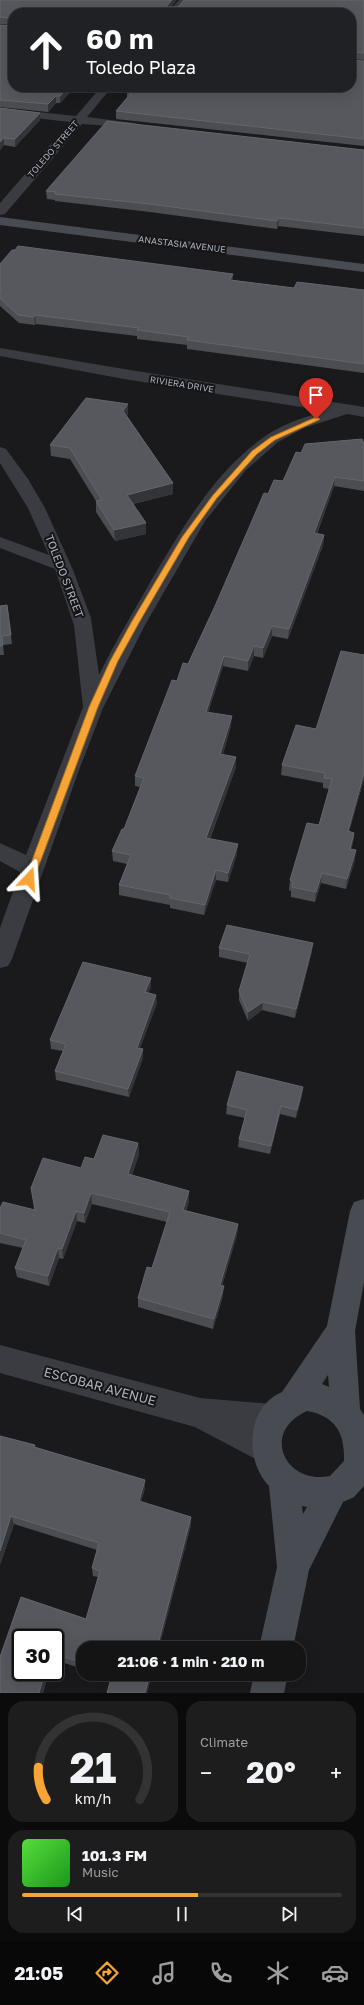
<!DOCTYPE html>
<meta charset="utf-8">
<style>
body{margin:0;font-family:"Golos Text",sans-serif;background:#1d1d1e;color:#f1f3f6;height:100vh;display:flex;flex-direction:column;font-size:15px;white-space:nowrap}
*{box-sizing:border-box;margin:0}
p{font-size:13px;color:#9d9ea0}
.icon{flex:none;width:22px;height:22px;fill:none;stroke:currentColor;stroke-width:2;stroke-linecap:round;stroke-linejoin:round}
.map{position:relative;height:1693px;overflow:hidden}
.panel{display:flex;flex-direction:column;gap:8px;padding:8px;background:#0b0b0c;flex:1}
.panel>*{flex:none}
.banner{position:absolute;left:8px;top:8px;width:348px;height:84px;border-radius:16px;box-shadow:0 4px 16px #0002,0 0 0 1px #333334;background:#202124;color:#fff;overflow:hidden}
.speed{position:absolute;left:12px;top:1629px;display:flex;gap:8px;font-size:20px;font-weight:700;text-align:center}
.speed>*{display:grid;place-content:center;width:52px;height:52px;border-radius:50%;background:#141415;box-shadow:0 4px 16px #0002,0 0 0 1px #333334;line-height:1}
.speed .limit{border:2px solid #111;border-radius:6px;background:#fff;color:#111}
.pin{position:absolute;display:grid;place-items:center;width:34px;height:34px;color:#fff;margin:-41px -17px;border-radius:50% 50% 50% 0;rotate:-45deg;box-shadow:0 0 4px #0007}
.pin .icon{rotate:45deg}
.me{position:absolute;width:44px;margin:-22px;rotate:20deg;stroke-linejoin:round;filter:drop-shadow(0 0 3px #0008)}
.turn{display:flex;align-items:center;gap:14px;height:84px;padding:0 12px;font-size:18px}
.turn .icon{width:52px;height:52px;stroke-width:2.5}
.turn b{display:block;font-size:28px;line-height:34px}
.big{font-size:30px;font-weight:700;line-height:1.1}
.panel .card{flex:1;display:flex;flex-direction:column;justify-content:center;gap:6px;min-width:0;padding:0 14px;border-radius:16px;background:#1d1d1e}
.panel .dial{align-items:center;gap:0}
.dial svg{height:104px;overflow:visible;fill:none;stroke:#333334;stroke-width:7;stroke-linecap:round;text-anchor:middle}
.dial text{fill:#f1f3f6;stroke:none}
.song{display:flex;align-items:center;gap:12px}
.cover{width:48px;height:48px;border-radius:6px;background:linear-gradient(135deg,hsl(110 70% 55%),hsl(120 70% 35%))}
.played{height:4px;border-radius:2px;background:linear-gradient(90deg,#f7a436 55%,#333334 55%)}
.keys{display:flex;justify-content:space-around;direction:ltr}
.heat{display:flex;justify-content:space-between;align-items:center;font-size:22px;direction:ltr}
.panel .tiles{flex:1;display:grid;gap:8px;grid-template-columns:1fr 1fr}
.card:last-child{grid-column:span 2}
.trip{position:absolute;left:76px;top:1641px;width:230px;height:40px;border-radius:16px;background:#141415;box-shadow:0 4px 16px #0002,0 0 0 1px #333334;font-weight:700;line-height:40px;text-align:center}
.tabs{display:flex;height:64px;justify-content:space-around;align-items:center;background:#080808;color:#9d9ea0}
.tabs .icon{width:28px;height:28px}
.tabs .active{color:#f7a436}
.tabs b{font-size:18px;color:#f1f3f6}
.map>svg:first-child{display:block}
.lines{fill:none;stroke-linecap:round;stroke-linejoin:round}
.street{fill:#3a3c41;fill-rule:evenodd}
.secondary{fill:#484b51;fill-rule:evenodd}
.wall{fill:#4b4d51}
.shaded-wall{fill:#333437}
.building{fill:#56585d;stroke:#63666c}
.route{fill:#f7a436;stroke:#a16b23}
.labels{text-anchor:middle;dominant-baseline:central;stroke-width:4;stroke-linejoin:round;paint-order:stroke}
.far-street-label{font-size:9px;fill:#acb2bc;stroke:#151517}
.street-label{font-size:11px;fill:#acb2bc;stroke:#151517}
.near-street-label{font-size:13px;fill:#acb2bc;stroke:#151517}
</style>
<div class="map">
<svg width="364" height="1693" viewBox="0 0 364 1693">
<rect width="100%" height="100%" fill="#1a1a1c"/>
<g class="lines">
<path class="street" d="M179 0H189L177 13H167Z
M101 87H112L87 117 134 123 138 124 140 126 138 128 82 124 5 214 0 215V203L70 122 0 114V108L76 116Z
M0 348 124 369 364 407V417L347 414 304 428 278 442 246 470 205 521 145 625 103 708 79 770 12 959 8 966 0 968V928L20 872 0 861V843L26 855 83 707 74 625 55 569 0 548V537L49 555 28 508 0 463V447L6 449 28 479 45 508 73 570 91 618 99 675C115 642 134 611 152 579 183 527 216 469 267 435 285 423 305 417 326 411L124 379 0 356Z
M0 1345 200 1398 271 1404 282 1408 286 1419 282 1430 268 1434 278 1439 282 1450 278 1461 267 1465 195 1427 0 1373Z"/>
<path class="secondary" d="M0 217 364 264V272L0 225Z
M364 1199V1282L355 1331 360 1409 364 1415V1486L354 1497 343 1502 309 1570 293 1648H259L277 1567 269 1486C244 1460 246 1407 282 1392L327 1326 350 1211 354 1202ZM328 1375 329 1387 322 1384ZM307 1411C336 1416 345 1434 344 1461L330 1476C285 1485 260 1432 307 1411ZM302 1506 307 1507 303 1514Z
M254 1674H288L284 1693H250Z"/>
</g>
<path class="wall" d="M0 0 171 7 364 0V60L351 59V13H13V25L0 24Z
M0 25 75 87 60 103H56L48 112 0 107Z
M364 61V146L116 119V111L127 98V92Z
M0 108 40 120 15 147 4 145 0 150Z
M364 150V236L278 226 277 229 150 212 55 201V200L47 199 46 191Z
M0 264 233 274V280L294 288 364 290V373L187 349V345L137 339V336L36 324 35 325 19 323 0 306Z
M128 414 127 416 173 483V494L133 504 146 534 115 541 96 512V501L70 459 51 456 50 445Z
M364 444V491L334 486 317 534 324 535 323 545 288 639 272 636 263 658 254 656 248 671 223 666 208 713 231 726 223 754 236 767 210 839 237 854 228 882 216 880 204 915 170 908V905L119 895V885L127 864 113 861 112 851 124 829 140 787 135 786V776L177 681 188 664 268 494 283 481 301 453Z
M7 605 12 644 3 645 4 655H0V606Z
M364 654V779L349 832 354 833 353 843 351 849 355 860 346 889 321 883 315 902 291 897V891L289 890 290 880 319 825 329 789 323 788V783L281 775 282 765 316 729Z
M219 948 312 951 295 1018 262 1010 248 1021 239 1000V991L248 963 219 957Z
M151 987 148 993 157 1003 140 1048 143 1049V1058L129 1097 56 1080 55 1071 63 1051 51 1049 50 1040Z
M302 1095 296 1118 280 1114 270 1154 238 1147 239 1139 245 1118 226 1114 227 1105Z
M138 1143 139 1154 132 1175 189 1201 186 1211 238 1224 237 1235 222 1286 223 1296 213 1329 138 1307V1298L152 1268 167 1222 92 1204 85 1223 77 1221 63 1259 59 1258 49 1286 17 1277 15 1268 23 1248 0 1243V1208L35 1210 81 1168 94 1159Z
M0 1436 35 1445V1447L145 1480V1488L141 1502 191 1517V1525L159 1648H83V1669L55 1660V1638H21V1672H49L43 1693H0V1657L21 1597 86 1619 98 1577 93 1576 92 1568 97 1550 14 1524 0 1565Z
M97 1674H152L147 1693Z"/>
<path class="shaded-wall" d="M172 0H177L167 13 166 7Z
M68 87H75L60 103V96Z
M56 96V103L48 112V104Z
M40 113V120L15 147V139Z
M4 138V145L0 150V142Z
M279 218 278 226 277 229V221Z
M233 274V282L230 280Z
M35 315 36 324 35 325 34 317Z
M128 404V414L123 422V411Z
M335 477 334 486 313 543 314 533Z
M173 483V494L127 505V495Z
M146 523V534L115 541 114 530Z
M324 535 323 545 288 639 289 629Z
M272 626V636L263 658V648Z
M254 646V656L248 671V661Z
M224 656 223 666 205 722 206 712Z
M232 716 231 726 220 764V754Z
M236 757V767L206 848V838Z
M364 773V779L346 841 348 831Z
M354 833 353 843 348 859 350 849Z
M238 844 237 854 228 882V873Z
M356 850 355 860 346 889 347 879Z
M216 870V880L204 915 205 905Z
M322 873 321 883 315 902 316 892Z
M313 943 312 951 295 1018 296 1009Z
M151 978V987L145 1001V992Z
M156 995 157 1003 137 1056V1048Z
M263 1002 262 1010 248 1021V1012Z
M143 1049V1058L129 1097 128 1089Z
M303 1087 302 1095 296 1118 297 1110Z
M281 1106 280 1114 270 1154 271 1146Z
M138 1143 139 1154 129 1185 128 1174Z
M189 1191V1201L183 1220V1210Z
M91 1193 92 1204 85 1223 84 1213Z
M76 1211 77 1221 63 1259 62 1249Z
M238 1224 237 1235 219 1295 220 1285Z
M58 1248 59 1258 49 1286 48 1276Z
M224 1286 223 1296 213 1329 214 1319Z
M145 1480V1488L139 1509V1501Z
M11 1516 14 1524 0 1565V1551Z
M191 1517V1525L159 1648H157Z
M45 1672H49L43 1693H39Z
M150 1674H152L147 1693H145Z"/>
<path class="building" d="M0 0H172L166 7H178L184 0H364V53L351 52V13H13V18L0 17Z
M0 25 13 26V87H68L60 96H56L48 104 0 100Z
M351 60 364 61V139L116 111 132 92H127L131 87H351Z
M0 108 40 113 15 139 4 138 0 142Z
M107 121 364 150V228L279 218 277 221 150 204 55 194 56 192 46 191Z
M18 246 233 274 230 280 294 288 297 282 364 290V364L187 340 189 337 137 330 139 328 35 315 34 317 18 315 0 298V292L2 289H0V264L12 250H15Z
M86 398 128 404 123 411 173 483 127 495 146 523 114 530 96 501 102 500 70 448 50 445Z
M362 439 364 444V481L335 477 314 533 324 535 289 629 272 626 263 648 254 646 248 661 224 656 206 712 232 716 220 754 236 757 206 838 238 844 228 873 216 870 205 905 170 898V895L119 885 131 855 112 851 122 829H124L144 778 135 776 172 680 177 681 183 663 188 664 215 606 264 493 268 494 274 480 283 481 296 452 301 453 305 444Z
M7 605 11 635 2 636 3 645 0 646V606Z
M341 651 364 655V654V773L348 831 354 833 350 849 356 850 347 879 322 873 316 892 292 887 293 881 290 880 307 823 319 825 332 779 324 778 325 773 282 765 296 725 316 729Z
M227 925 313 943 296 1009 263 1002 248 1012 239 991 250 954 219 948Z
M83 962 151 978 145 992 156 995 137 1048 143 1049 128 1089 55 1071 66 1044 50 1040Z
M237 1071 303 1087 297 1110 281 1106 271 1146 239 1139 247 1110 227 1105Z
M103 1135 138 1143 128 1174 189 1191 183 1210 238 1224 220 1285 224 1286 214 1319 138 1298 147 1267 152 1268 170 1212 91 1193 84 1213 76 1211 62 1249 58 1248 48 1276 15 1268 26 1240 0 1233V1208L3 1202 35 1210 31 1188 43 1158 81 1168 85 1157 94 1159Z
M0 1436 35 1445 34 1447 145 1480 139 1501 191 1517 157 1648H83V1663L55 1654V1638H21V1672H45L39 1693H0V1657L21 1597 86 1619 100 1571 92 1568 99 1543 11 1516 0 1551Z
M112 1674H150L145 1693H107Z"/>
<path class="route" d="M316 417 320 419 319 420 275 440 257 454 217 498 189 537 140 621 118 661 98 707 34 879 29 883 26 882 25 879 89 707 110 661 132 621 182 537 213 495 252 451 271 437Z"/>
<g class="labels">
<g class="far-street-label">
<text transform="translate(53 149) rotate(-49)">TOLEDO STREET</text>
<text transform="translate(182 244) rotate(7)">ANASTASIA AVENUE</text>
<text transform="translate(182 384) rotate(9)">RIVIERA DRIVE</text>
</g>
<g class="street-label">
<text transform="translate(65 576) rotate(69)">TOLEDO STREET</text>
</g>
<g class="near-street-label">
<text transform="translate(100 1386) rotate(15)">ESCOBAR AVENUE</text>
</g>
</g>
</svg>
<div class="speed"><div class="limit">30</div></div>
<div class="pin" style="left:316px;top:419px;background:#d93025"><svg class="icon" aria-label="arrive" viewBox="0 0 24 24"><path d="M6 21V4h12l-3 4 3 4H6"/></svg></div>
<svg class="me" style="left:29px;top:879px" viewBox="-20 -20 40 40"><path d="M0-17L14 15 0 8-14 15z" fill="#f7a436" stroke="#fff" stroke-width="4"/></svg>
<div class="trip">21:06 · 1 min · 210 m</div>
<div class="banner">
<div class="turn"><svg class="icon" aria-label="ahead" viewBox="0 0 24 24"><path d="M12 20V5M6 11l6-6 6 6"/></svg><div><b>60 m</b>Toledo Plaza</div></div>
</div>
</div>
<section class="panel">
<div class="tiles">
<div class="card dial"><svg viewBox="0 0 100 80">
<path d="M14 69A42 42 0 1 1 86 69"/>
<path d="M14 69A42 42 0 0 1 8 44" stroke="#f7a436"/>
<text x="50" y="56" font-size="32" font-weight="700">21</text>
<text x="50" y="72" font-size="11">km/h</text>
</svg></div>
<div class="card"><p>Climate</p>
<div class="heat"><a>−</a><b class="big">20°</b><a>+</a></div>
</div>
<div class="card">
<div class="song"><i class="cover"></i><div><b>101.3 FM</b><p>Music</p></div></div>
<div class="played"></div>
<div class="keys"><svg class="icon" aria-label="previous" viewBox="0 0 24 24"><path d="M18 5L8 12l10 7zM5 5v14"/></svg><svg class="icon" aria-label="pause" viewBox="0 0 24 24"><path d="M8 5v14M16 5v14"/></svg><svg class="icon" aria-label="next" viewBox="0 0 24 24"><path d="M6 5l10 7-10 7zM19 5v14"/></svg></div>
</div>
</div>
</section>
<nav class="tabs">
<b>21:05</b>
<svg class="icon active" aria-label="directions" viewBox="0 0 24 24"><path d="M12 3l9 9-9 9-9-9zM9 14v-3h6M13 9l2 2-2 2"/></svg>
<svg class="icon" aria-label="music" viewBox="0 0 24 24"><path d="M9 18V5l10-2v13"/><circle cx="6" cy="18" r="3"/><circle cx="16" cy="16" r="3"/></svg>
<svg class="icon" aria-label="phone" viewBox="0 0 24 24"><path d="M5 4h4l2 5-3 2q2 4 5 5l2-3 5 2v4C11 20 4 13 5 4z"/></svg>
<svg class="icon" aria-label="climate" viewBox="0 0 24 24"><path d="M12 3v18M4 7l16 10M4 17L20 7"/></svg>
<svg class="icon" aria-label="car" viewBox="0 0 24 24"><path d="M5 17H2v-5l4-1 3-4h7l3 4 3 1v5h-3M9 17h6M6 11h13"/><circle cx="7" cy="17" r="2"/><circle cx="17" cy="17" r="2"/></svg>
</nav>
